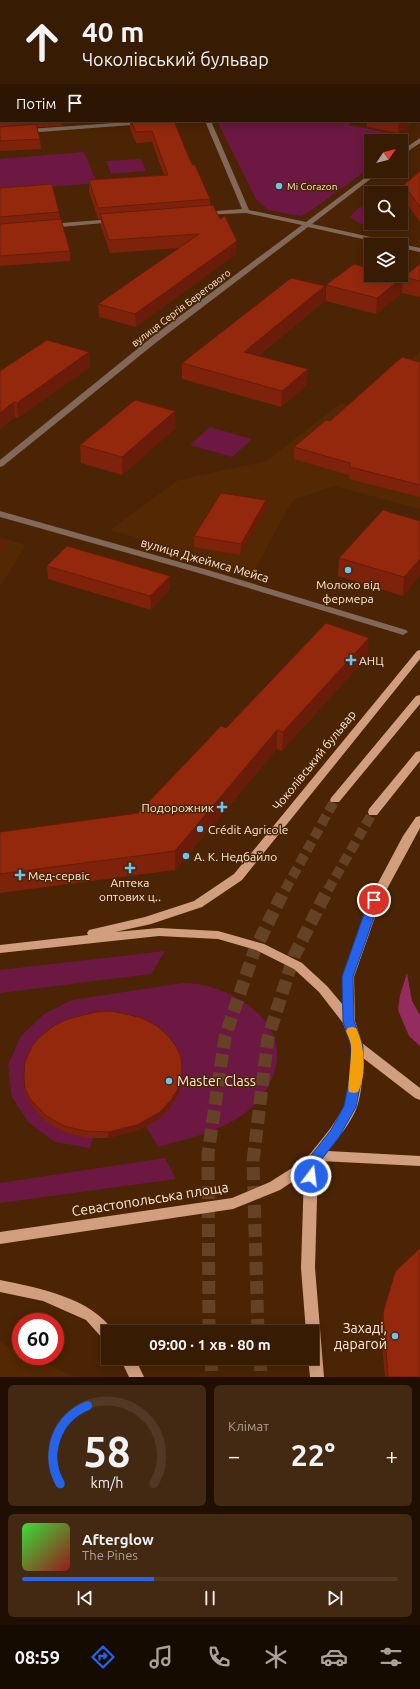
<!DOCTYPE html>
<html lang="uk">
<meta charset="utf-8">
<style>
body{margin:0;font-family:Ubuntu,sans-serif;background:#432812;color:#f1f3f6;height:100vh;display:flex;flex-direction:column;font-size:15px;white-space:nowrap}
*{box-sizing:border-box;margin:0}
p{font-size:13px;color:#aba19a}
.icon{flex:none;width:22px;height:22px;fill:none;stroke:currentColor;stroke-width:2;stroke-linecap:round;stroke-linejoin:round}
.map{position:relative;height:1377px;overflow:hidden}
.drawer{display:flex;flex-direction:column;gap:8px;padding:8px;background:#1f0f02;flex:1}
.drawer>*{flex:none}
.guide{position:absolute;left:0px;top:0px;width:420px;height:122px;box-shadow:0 2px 10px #0003,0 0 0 1px #523925;background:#381b03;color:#f1f3f6;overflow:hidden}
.needle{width:26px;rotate:55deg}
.controls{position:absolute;left:364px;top:134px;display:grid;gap:8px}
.controls a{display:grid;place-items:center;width:44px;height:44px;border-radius:0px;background:#381b03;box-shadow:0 2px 10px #0003,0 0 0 1px #523925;font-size:20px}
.speed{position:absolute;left:12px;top:1313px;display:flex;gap:8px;font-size:20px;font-weight:700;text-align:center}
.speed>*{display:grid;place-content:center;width:52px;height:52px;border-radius:50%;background:#381b03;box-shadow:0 2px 10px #0003,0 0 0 1px #523925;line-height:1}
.speed .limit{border:6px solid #d22;background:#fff;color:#111}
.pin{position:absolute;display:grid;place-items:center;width:34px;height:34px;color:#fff;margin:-17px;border:2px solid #fff;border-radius:50%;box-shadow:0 1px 4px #0007}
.me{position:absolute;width:44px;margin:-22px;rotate:15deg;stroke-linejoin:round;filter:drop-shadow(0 0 3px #0008)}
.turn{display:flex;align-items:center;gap:14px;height:84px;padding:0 16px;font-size:18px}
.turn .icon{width:52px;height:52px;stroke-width:2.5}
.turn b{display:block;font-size:28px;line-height:34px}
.then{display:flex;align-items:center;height:38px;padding:0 16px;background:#0003;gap:8px;font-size:15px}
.big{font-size:30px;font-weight:700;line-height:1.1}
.drawer .widget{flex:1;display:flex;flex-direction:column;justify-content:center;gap:6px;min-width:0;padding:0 14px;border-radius:6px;background:#432812}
.drawer .dial{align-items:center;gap:0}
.dial svg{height:104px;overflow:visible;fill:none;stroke:#523925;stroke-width:7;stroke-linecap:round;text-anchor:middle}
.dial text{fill:#f1f3f6;stroke:none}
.song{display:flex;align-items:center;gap:12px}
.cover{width:48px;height:48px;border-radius:6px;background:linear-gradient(135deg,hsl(120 70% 55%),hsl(0 70% 35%))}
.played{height:4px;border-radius:2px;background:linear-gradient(90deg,#2563eb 35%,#523925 35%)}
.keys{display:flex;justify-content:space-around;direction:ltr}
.heat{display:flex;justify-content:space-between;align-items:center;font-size:22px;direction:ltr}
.drawer .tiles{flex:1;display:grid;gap:8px;grid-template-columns:1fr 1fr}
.widget:last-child{grid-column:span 2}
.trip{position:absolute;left:101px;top:1325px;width:218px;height:40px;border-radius:0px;background:#381b03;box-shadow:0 2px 10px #0003,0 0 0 1px #523925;font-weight:700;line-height:40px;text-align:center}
.tab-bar{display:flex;height:64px;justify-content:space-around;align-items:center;background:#160b01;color:#aba19a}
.tab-bar .icon{width:28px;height:28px}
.tab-bar .on{color:#2563eb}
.tab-bar b{font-size:18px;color:#f1f3f6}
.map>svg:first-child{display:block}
.built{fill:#532802}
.green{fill:#6d1843}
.forest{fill:#952c5f}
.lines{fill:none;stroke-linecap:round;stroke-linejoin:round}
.primary-tunnel-far1{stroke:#654225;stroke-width:10;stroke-dasharray:10 5;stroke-linecap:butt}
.primary-tunnel{stroke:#654225;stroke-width:13;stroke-dasharray:13 6;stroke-linecap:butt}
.street{fill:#816858;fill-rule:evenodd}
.primary{fill:#d29f7e;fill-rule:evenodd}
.wall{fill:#7f220b}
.shaded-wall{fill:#681c09}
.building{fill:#94280d;stroke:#681c09}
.route{fill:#2563eb;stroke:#184099}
.slow{fill:#f59e0b}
.poi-dot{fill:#6cc3f2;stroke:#4a2404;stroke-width:1.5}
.labels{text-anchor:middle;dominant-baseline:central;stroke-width:3;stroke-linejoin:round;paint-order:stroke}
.far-poi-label{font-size:10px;fill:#fdeadd;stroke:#4a2404;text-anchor:start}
.far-street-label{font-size:10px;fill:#fdeadd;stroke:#4a2404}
.street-label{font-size:12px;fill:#fdeadd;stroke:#4a2404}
.poi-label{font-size:12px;fill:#fdeadd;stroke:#4a2404;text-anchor:start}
.near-poi-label{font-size:14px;fill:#fdeadd;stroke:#4a2404;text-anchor:start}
.near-street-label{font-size:14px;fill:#fdeadd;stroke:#4a2404}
</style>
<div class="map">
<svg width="420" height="1377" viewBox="0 0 420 1377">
<rect width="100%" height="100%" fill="#4a2404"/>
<path class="built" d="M420 351V509L333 486 292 501 253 573 110 530 178 480 266 461 341 403 357 408Z
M0 537 26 545 0 587Z
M0 1342 21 1352V1356H30L75 1377H0Z"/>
<path class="green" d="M217 121H354L349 125 410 137 401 144V141H371V167L306 214 300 216 268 210 256 199Z
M84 152 97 183 0 191V159Z
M141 159 146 171 111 174 106 161Z
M363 207 371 209V223H388L391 226 390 228C379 229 358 225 350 217L358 208Z
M210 427 252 439 232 457 190 445Z
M165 951 151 974 0 993V970Z
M183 983C213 983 250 999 268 1025 287 1052 274 1089 250 1109 224 1131 190 1138 158 1147L146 1126C168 1109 176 1106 182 1078L31 1105 45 1121 64 1132 93 1138 90 1148 55 1142 29 1123 12 1097 8 1065 21 1036 44 1014 72 1000Z
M165 1158 176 1179 0 1203V1183Z"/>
<path class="forest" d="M407 973 412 1001 420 1015V1046L409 1036 398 1010 400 995Z"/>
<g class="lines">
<path class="primary-tunnel-far1" d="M285 890 335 800
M328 890 373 812"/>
<path class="primary-tunnel" d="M209 1332 208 1154 225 1037 255 949 285 889
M258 1332 253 1161 268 1038 294 956 328 889
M211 1358 212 1377
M260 1358 261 1377"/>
<path class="street" d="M146 0H152V1H146Z
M419 22H420V26H419Z
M143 121 146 123 145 124 0 135V131Z
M159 121H182L179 123 161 124 159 123Z
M205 121H211L249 210 306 222 374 171H381L312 224 420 248V252L401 248V245H390L308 227 158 341 3 466 0 467V460L152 337 302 225 246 213 202 215 201 214 204 212 242 209Z
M420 138V143L401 156V151Z
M113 219 116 221 115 222 49 228 46 226 49 224Z
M0 511 208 570 406 630 408 632 403 635 400 634 202 574 0 517Z"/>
<path class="primary" d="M420 650V659L242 880 202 907 151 924 115 932 159 928 218 931 264 944 302 963 327 986 343 1005 342 977 369 900 403 836 416 817 420 816V828L381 900 354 977 355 1021 362 1043 420 1088V1100L415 1098 363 1058C363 1073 362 1092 357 1107 351 1123 338 1138 328 1151L420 1156V1166L320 1161 318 1164 315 1268 324 1377H310L308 1358H312V1332H306L301 1268 304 1174 280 1190 233 1209 0 1244V1232L232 1198 270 1182 306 1159 330 1129 344 1107 351 1072V1046L343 1023 319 992 294 969 256 950 218 939 159 936 0 953V945L88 935 87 933 89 930 145 917 194 901 234 874 417 651Z
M420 695V704L339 802H331L330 800 331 798 416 696Z
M420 751V761L377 815H369L368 812 369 809 416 752Z
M0 1280C38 1288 91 1297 114 1332H108V1341L103 1339 86 1320 43 1301 0 1292Z
M120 1358H135L144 1377H129Z"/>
</g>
<path class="wall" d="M0 0 1 1V121H76L61 126 37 127 40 139 41 149 0 151Z
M181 0H263V1H181Z
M127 121H174L192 165 210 199V205L236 254 136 327 99 317 98 304 180 248 110 253 101 226V219H98L89 191V180L164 175 152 142 136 143 130 128V121Z
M367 121H415L398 133 367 127Z
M420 171V222L403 198 404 185Z
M0 188 59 212 60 219 70 251V261L0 266Z
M420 264V297L402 293 376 314 326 301V285L403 277Z
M325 301 258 356 307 385 281 407 182 379V363Z
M89 352 90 367 18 418 15 417 0 429V371Z
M420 362V497L349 479V475L294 459V447L330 421Z
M176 428 122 475 81 463 80 445Z
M266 500 265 510 240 555 194 547V536Z
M420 521V575L403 596 338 576 339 558Z
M47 566 170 589 151 610 48 579Z
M368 656 282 751 277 749 175 870 0 893V832L138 813 226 728Z
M24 1077 182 1078 179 1093 171 1106 160 1118 137 1131 108 1138H85L64 1132 45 1121 31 1105 26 1095Z
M383 1313 420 1377H385L381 1333Z"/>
<path class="shaded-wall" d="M420 105V117L419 118V106Z
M61 121H76L61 126Z
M399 121H415L398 133Z
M237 241 236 254 136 327 135 314Z
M403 277 402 293 376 314 377 298Z
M325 286V301L244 367V352Z
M89 352 90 367 18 418 17 403Z
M308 369 307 385 281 407 282 391Z
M14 402 15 417 0 429V413Z
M175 411 176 428 122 475V457Z
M266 500 265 510 240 555 241 544Z
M2 538 3 548 0 551V540Z
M420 559V575L403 596 404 577Z
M170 576V589L151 610 150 596Z
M369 638 368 656 282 751 283 732Z
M277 730V749L175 870V851Z
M182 1072V1078L179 1093 171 1106 160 1118 137 1131 108 1138V1132Z"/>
<path class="building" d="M0 0H126L127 1H1V38L0 39Z
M186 0H213V1H187Z
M0 44H1V120H0Z
M420 76V105L419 106V77Z
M131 121H174L192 165H195L210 199 98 208 89 180 168 175 152 131 136 132Z
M36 124 40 139 0 141V127Z
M420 171V207L404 185Z
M52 184 59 212 0 217V188Z
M213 205 220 219 225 216 237 241 135 314 98 304 199 234 109 240 100 214Z
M61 219 70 251 0 256V224Z
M354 264 371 269V275H396L403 277 377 298 326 285Z
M420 264V281L403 277Z
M291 278 325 286 244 352 308 369 282 391 182 363Z
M47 340 89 352 17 403 14 402 0 413V371Z
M402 357 420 362V485L350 467V463L294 447 326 420 330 421Z
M135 400 175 411 122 457 80 445Z
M221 493 266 500 241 544 194 536Z
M383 510 420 521V559L404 577 339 558Z
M67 546 170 576 150 596 47 566Z
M326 623 369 638 283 732 277 730 175 851 0 874V832L138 813 221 726 226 728Z
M110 1011 126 1014 142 1018 157 1026 168 1036 176 1046 181 1057 182 1072 179 1087 171 1100 160 1112 137 1125 108 1132 85 1131 64 1126 45 1115 30 1099 25 1088 24 1077 25 1062 32 1046 42 1035 55 1025 68 1019 96 1012Z
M420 1248V1377H388L383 1313 395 1272Z"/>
<path class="route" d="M374 897 378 898 380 900 353 977 354 1021 363 1046V1072L356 1107 339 1137 318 1164 317 1176 315 1180 311 1181 307 1180 305 1176V1163L331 1130 344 1106 351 1072V1046L343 1021 342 977 369 900 371 898Z"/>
<path class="slow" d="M352 1027 356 1028C365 1045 367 1075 358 1092L354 1093 349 1092C347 1088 352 1056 351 1047 351 1041 348 1036 346 1031L348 1028Z"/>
<g class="poi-dot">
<circle cx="279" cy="186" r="4"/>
<circle cx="348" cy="570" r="4"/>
<path d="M349 654h4v4h4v4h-4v4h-4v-4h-4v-4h4z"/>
<path d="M220 801h4v4h4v4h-4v4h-4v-4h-4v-4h4z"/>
<circle cx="200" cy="829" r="4"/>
<circle cx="186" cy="856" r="4"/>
<path d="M128 862h4v4h4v4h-4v4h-4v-4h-4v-4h4z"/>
<path d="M18 869h4v4h4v4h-4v4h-4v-4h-4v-4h4z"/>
<circle cx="169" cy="1081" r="4"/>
<circle cx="395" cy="1336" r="4"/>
</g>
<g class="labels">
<g class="far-poi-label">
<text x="287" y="186">Mi Corazon</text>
</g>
<g class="far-street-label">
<text transform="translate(181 308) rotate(-37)">вулиця Сергія Берегового</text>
</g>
<g class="street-label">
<text transform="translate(205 560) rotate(16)">вулиця Джеймса Мейса</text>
<text transform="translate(314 760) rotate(-51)">Чоколівський бульвар</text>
</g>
<g class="poi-label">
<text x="348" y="584" text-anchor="middle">Молоко від<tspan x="348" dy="14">фермера</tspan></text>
<text x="359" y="660">АНЦ</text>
<text x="214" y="807" text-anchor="end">Подорожник</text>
<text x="208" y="829">Crédit Agricole</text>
<text x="194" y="856">А. К. Недбайло</text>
<text x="28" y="875">Мед-сервіс</text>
<text x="130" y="882" text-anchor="middle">Аптека<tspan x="130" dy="14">оптових ц‥</tspan></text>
</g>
<g class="near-poi-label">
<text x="177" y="1081">Master Class</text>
<text x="387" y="1328" text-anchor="end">Захаді,<tspan x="387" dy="16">дарагой</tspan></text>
</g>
<g class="near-street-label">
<text transform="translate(150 1199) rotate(-9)">Севастопольська площа</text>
</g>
</g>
</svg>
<div class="controls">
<a><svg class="needle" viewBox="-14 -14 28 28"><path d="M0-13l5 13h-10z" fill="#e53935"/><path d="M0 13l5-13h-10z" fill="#aba19a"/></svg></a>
<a><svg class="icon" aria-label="search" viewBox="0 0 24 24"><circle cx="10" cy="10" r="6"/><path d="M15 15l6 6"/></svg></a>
<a><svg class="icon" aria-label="layers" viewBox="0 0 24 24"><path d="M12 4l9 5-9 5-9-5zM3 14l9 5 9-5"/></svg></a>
</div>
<div class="speed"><div class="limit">60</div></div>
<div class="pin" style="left:374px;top:900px;background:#d93025"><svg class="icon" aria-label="arrive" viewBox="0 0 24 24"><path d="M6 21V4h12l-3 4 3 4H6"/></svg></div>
<svg class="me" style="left:311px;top:1176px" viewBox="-20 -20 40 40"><circle r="17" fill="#2563eb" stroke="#fff" stroke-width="3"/><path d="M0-11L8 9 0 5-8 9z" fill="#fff"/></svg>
<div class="trip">09:00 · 1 хв · 80 m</div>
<div class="guide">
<div class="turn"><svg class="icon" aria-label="ahead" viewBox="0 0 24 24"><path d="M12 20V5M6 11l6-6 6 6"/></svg><div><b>40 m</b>Чоколівський бульвар</div></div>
<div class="then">Потім<svg class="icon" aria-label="arrive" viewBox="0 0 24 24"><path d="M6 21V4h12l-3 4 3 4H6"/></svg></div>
</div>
</div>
<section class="drawer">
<div class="tiles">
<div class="widget dial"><svg viewBox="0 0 100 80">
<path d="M14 69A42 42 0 1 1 86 69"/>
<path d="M14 69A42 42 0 0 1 35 9" stroke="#2563eb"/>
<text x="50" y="56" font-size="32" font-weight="700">58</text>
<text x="50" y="72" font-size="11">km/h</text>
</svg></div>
<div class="widget"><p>Клімат</p>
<div class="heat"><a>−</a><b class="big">22°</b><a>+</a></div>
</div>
<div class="widget">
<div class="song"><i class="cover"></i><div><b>Afterglow</b><p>The Pines</p></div></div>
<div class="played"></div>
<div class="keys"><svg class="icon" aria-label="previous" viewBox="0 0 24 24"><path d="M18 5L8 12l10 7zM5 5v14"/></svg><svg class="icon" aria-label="pause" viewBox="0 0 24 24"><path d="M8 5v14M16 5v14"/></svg><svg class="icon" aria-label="next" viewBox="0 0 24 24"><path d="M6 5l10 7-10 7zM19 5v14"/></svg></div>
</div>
</div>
</section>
<nav class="tab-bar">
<b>08:59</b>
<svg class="icon on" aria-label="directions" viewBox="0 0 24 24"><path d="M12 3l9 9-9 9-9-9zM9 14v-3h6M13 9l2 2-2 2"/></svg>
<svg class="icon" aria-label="music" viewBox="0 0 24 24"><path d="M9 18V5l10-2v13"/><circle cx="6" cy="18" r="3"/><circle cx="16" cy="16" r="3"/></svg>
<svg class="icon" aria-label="phone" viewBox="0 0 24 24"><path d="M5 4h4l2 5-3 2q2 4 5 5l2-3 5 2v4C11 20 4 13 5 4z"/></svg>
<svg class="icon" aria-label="climate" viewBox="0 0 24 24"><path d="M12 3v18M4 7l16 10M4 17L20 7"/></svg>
<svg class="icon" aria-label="car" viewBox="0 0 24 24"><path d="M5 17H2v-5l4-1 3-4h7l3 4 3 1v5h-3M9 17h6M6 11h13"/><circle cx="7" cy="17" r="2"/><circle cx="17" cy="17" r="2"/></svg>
<svg class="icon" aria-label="filters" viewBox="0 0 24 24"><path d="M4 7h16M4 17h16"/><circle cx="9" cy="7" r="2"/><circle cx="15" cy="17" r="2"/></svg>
</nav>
